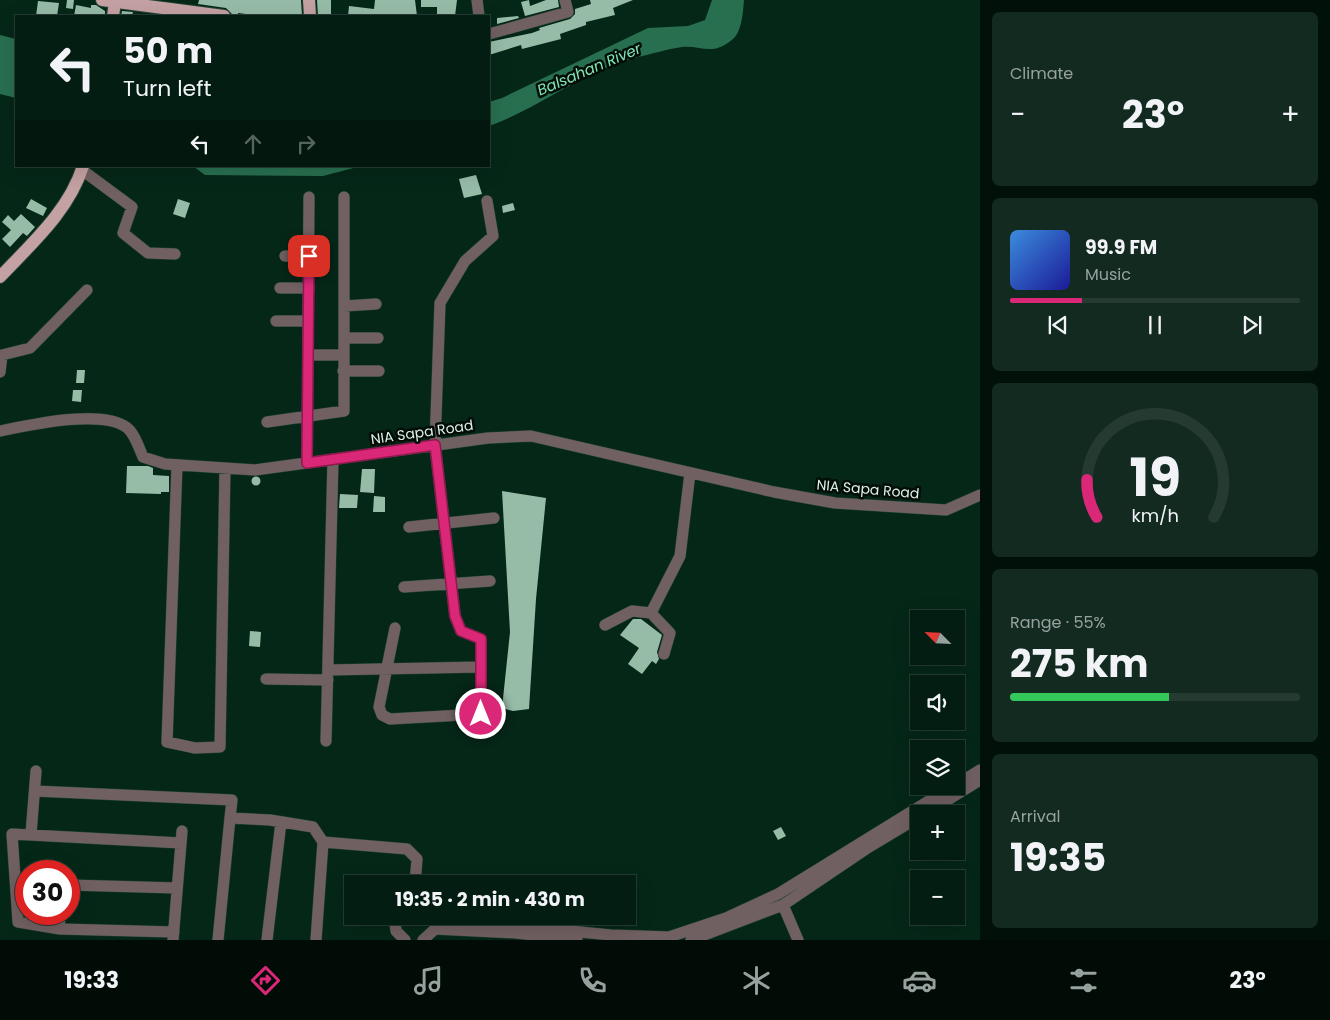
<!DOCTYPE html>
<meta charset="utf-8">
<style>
body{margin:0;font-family:Poppins,sans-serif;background:#122a20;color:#f1f3f6;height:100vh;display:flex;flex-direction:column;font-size:19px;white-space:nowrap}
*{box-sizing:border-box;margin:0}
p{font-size:16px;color:#97a29f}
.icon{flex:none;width:28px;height:28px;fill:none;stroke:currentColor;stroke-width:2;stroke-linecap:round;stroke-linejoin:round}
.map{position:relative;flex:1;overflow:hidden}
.drawer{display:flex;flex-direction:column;gap:12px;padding:12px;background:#02100a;width:350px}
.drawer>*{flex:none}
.top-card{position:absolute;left:15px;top:15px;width:475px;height:152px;border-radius:0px;box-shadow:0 5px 20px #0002,0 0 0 1px #253b32;background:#041d12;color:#f1f3f6;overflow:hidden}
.needle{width:32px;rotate:294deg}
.tools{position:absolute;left:910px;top:610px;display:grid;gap:10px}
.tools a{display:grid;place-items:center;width:55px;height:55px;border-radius:0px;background:#041d12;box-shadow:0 5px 20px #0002,0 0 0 1px #253b32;font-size:25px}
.speed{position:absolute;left:15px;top:860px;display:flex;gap:10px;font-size:25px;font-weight:700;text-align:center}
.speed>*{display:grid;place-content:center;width:65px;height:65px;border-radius:50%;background:#041d12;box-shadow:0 5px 20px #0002,0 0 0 1px #253b32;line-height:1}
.speed .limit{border:8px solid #d22;background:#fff;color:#111}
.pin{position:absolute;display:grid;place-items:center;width:42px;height:42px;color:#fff;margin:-21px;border-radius:10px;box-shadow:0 2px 8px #0006}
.me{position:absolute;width:55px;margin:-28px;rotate:0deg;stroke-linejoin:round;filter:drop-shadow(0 0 4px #0008)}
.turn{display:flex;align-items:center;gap:18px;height:105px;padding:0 25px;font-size:22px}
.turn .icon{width:65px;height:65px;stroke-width:2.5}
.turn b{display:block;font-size:35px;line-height:42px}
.lanes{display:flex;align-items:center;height:48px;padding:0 25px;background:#0003;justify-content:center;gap:25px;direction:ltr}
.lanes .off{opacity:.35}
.big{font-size:38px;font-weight:700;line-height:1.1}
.drawer .widget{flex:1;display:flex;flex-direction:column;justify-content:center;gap:8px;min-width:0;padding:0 18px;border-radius:8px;background:#122a20}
.drawer .dial{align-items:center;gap:0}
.dial svg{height:130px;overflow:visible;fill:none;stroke:#253b32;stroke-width:7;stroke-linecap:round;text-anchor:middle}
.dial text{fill:#f1f3f6;stroke:none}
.song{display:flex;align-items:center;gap:15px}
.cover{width:60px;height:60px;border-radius:8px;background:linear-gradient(135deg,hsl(210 70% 55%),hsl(240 70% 35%))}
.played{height:5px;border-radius:2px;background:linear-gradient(90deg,#db2777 25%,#253b32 25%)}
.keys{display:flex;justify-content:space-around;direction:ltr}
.heat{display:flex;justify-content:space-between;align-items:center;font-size:28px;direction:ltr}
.charge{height:8px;border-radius:4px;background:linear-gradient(90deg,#34c759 55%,#253b32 0)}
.trip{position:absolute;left:344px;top:875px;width:292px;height:50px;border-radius:0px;background:#041d12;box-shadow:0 5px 20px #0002,0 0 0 1px #253b32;font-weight:700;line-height:50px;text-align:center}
.tabs{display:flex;height:80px;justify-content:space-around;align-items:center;background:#020c07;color:#97a29f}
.tabs .icon{width:35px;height:35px}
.tabs .selected{color:#db2777}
.tabs b{font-size:22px;color:#f1f3f6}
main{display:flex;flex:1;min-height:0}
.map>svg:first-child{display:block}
.water{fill:#286f4f}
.building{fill:#96bba7}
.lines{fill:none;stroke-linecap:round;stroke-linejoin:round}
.minor-casing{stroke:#234335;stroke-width:12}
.major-casing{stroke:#234335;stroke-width:14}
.minor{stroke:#716061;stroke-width:11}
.major{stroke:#c4a1a2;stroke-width:12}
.route-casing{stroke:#8e194d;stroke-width:12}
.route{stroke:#db2777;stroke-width:9}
.labels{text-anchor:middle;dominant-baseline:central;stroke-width:5;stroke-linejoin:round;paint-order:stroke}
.street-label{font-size:14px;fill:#def0e6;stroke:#020d07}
.water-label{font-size:15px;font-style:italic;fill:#81e5b4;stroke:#020d07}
</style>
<main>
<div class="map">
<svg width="980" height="940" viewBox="0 0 980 940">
<rect width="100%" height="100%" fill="#052718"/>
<path class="water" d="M712 0H744C743 12 742 31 733 39 712 57 702 45 682 47 667 49 652 54 638 57 584 70 540 108 489 126V102L502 98 648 28 688 26 705 20Z
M0 35 16 39V98L0 94Z
M193 166H361L323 176 205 175Z"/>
<path class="building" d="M67 0H74L73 9 66 8Z
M199 0H301L302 16H262L238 13V15L232 14 226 8 198 4Z
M317 0H331V16H318Z
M375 0H415L417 16H348L349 6 374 9Z
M421 0H457L455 16H437V7H421Z
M529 0 530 6 546 0H558L559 7 525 16 521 2Z
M590 0H633L613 8 615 15 586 22V25L560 34 561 39 522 49 521 45 489 55V42L532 33 540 30 539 28 570 19 575 14V9L591 4Z
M38 1 59 3 57 16H36Z
M76 5 91 8V5H96L105 11V16H74Z
M122 11 133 12 132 16H121Z
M518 16 519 18 497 24V18Z
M476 175 482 194 464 198 459 179Z
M31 199 47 208 43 216 26 208Z
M178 199 190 203 185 218 173 214Z
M513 203 515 210 503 213 502 206Z
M21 214 35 227 27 236 23 233 10 247 2 239 11 230 2 222 8 215 14 221Z
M77 370H85L84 383H76Z
M73 390H82L81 402 72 401Z
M127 466H148L153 468V475L169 476V492H161V494L126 493Z
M362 469H375L374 493 360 492Z
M251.5 481a4.5 4.5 0 1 1 9 0a4.5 4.5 0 1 1-9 0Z
M502 491 546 498 536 599 529 709 513 711 502 708 510 632Z
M340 494 358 495 357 508H339Z
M374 496 385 497V512H373Z
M633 619H641L662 635 657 652 659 659 656 664 652 661 642 674 628 664 639 648 620 635Z
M250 631 261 632 260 647 249 646Z
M781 827 786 836 778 840 773 831Z"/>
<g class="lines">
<g class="minor-casing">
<path id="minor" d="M477 0 479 16
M489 34 568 12 565 0
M82 170 132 207 123 233 148 253 175 254
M285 256H309
M280 288H309
M344 306 376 304
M276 321H308
M344 338H378
M308 355H343
M343 371H379
M0 372 2 355 30 348 87 290
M267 422 344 411V197
M0 431C30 425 100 409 126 427 134 432 139 448 143 457L165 464 255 470 488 438 531 436 774 492 835 503 946 510 980 495
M307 463 309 197
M177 465 167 742 195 748 220 747 225 468
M409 527 494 518
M404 587 490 581
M651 613 670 633 664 654
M605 625 632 611 651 613 680 556 690 473
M395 628 379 707 382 715 390 719 481 714V639L461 631 455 616 435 445 440 303 465 261 493 236 487 201
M328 670 481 667
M266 679 328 680
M326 741 333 459
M956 785 980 770
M35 791 232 800 230 818
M925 814 980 780
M31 834 36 771
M323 842 407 849 417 859 415 884
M69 885 177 888
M783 905 798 940
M59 914 60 929
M394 916 396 931 405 940
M435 918 611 935 669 937 726 918 778 894 953 786
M435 929 516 933 577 940
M174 932 60 929 18 922 12 834 181 843
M173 940 182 831
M218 940 230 818 270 820 313 827 323 842 316 940
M267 940 281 822
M423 940 435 929 436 923
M691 940 783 905 869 847 919 817"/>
</g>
<g class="major-casing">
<path id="major" d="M102 0 224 16
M309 0 310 16
M113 16 115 2
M0 277C31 244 69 211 83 166"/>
</g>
<use href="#minor" class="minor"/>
<use href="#major" class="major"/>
</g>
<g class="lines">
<g class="route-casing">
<path id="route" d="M309 256 307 463 435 445 455 616 461 631 481 639V714"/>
</g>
<use href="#route" class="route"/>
</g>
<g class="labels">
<g class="street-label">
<text transform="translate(422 432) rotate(-8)">NIA Sapa Road</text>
<text transform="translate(868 489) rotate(5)">NIA Sapa Road</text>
</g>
<g class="water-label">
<text transform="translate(589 69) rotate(-23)">Balsahan River</text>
</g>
</g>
</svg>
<div class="tools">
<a><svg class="needle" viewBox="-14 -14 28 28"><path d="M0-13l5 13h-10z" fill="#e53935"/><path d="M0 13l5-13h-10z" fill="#97a29f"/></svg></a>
<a><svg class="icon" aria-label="sound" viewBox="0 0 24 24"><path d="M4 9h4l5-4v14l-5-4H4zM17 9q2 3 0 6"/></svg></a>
<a><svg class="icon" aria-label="layers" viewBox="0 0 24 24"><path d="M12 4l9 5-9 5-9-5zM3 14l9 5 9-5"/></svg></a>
<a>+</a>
<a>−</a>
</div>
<div class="speed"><div class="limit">30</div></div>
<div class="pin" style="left:309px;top:256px;background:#d93025"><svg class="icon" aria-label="arrive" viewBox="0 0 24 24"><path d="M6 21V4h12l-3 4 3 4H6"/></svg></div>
<svg class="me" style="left:481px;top:714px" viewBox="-20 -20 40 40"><circle r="17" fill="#db2777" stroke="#fff" stroke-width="3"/><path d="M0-11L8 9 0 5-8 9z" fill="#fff"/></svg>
<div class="trip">19:35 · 2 min · 430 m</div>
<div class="top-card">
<div class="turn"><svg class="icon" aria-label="left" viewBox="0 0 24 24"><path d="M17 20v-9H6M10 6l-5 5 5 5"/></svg><div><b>50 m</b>Turn left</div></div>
<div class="lanes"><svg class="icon" aria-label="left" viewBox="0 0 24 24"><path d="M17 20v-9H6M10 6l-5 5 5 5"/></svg><svg class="icon off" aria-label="ahead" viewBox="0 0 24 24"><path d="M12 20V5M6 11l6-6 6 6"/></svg><svg class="icon off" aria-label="right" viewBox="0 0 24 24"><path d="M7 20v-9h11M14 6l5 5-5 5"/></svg></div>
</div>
</div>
<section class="drawer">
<div class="widget"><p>Climate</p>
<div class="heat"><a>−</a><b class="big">23°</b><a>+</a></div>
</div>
<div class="widget">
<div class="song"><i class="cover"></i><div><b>99.9 FM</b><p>Music</p></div></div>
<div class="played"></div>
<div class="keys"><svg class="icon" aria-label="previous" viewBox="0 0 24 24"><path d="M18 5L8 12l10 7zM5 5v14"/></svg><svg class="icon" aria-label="pause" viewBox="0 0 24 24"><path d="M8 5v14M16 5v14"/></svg><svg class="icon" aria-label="next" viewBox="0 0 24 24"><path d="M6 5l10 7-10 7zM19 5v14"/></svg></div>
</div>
<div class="widget dial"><svg viewBox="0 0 100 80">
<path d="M14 69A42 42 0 1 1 86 69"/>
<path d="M14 69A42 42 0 0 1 8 46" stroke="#db2777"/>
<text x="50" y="56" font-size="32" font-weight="700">19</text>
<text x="50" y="72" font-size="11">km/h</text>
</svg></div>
<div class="widget"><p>Range · 55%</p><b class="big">275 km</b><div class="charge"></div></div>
<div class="widget"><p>Arrival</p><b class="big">19:35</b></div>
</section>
</main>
<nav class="tabs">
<b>19:33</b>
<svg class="icon selected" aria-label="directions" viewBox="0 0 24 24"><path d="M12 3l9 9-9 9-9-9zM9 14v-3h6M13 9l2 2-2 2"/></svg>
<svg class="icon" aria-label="music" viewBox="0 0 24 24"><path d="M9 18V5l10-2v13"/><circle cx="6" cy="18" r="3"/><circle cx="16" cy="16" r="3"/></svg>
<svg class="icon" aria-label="phone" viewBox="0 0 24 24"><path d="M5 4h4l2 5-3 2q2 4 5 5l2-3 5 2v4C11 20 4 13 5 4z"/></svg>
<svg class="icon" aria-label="climate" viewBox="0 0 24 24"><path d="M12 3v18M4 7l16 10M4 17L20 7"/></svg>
<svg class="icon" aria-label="car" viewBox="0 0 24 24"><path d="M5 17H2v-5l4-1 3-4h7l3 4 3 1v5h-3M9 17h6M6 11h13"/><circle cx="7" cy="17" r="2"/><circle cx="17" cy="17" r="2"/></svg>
<svg class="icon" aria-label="filters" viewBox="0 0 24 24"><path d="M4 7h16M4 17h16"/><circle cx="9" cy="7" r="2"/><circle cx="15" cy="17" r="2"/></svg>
<b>23°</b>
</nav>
